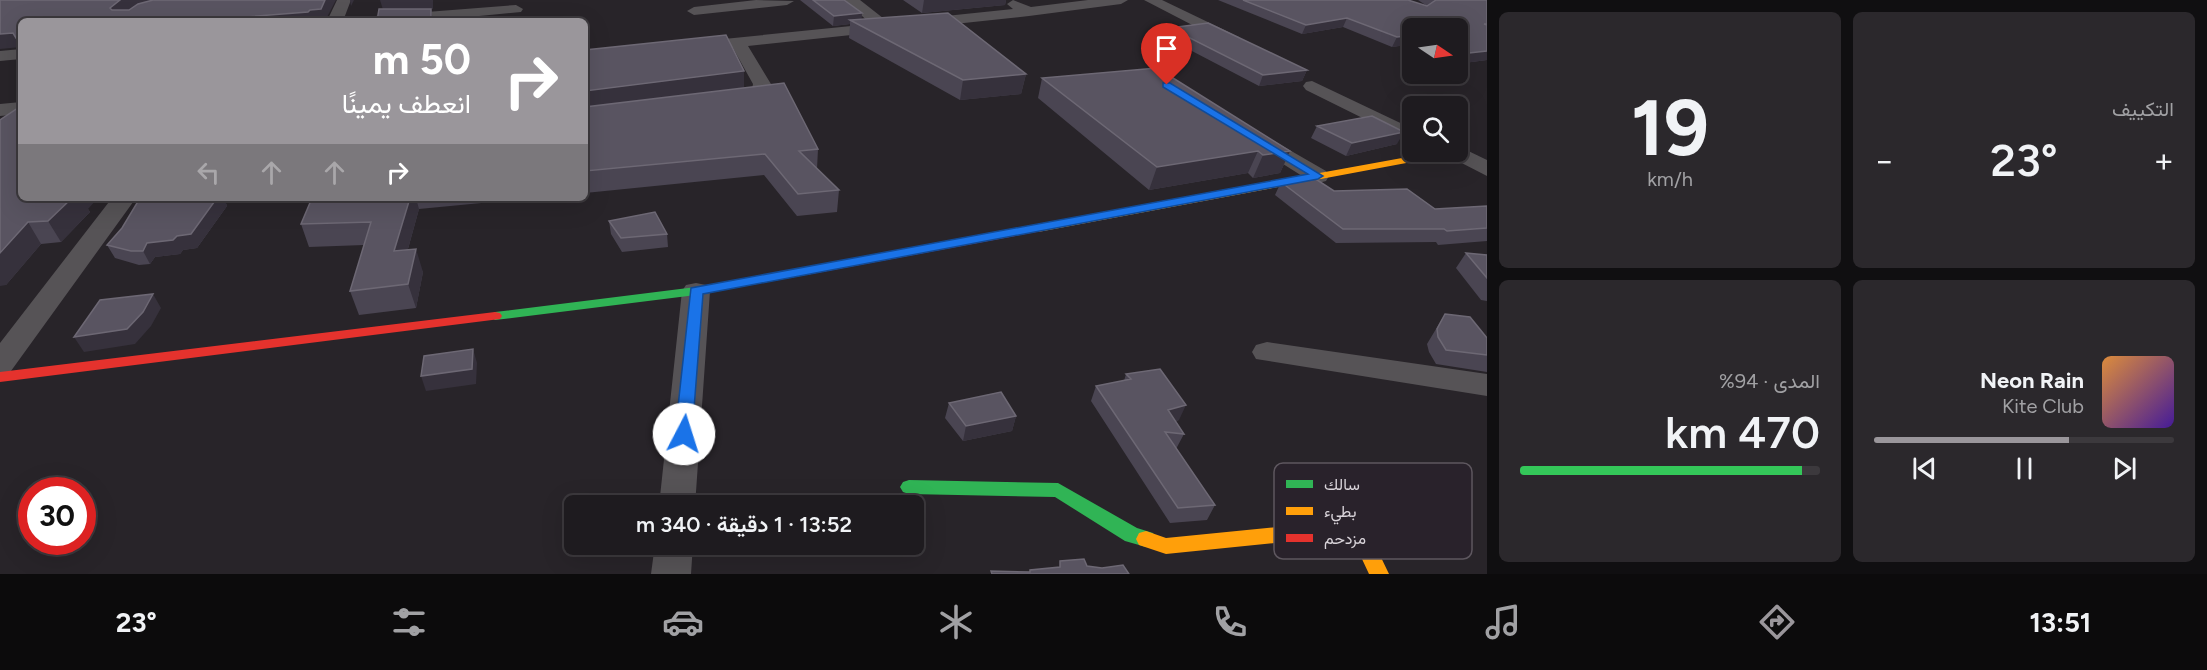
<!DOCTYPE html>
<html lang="ar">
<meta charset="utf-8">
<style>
body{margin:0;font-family:Figtree,Vazirmatn,sans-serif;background:#2b282c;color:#f1f3f6;direction:rtl;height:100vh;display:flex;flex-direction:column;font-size:22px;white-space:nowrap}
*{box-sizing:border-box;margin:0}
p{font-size:20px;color:#a1a1a4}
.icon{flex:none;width:33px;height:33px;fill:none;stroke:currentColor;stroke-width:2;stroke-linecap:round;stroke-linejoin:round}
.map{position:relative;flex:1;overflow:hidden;direction:ltr}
.details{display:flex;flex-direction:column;gap:12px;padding:12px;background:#100f11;width:720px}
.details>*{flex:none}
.banner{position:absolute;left:18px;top:18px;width:570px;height:183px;border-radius:9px;box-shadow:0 6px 24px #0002,0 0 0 2px #3c393d;direction:rtl;background:#9a969b;color:#fff;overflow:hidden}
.needle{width:39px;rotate:103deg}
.fabs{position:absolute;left:1402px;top:18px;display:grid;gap:12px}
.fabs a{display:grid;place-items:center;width:66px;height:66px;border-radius:9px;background:#1e1b1f;box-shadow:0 6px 24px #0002,0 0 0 2px #3c393d;font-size:30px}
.speed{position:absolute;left:18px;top:477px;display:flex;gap:12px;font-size:30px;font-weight:700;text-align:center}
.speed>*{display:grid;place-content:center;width:78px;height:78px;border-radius:50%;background:#1e1b1f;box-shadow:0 6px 24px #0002,0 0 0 2px #3c393d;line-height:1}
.speed .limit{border:9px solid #d22;background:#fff;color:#111}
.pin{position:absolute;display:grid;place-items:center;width:51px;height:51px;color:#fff;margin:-62px -26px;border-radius:50% 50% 50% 0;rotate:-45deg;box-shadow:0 0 6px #0007}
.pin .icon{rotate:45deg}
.me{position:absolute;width:66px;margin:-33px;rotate:5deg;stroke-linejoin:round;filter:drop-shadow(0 0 4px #0008)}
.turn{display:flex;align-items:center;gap:21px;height:126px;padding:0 18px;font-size:27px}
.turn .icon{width:78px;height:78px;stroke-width:2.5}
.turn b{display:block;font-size:42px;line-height:51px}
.lanes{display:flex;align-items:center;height:57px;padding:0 18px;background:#0003;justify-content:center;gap:30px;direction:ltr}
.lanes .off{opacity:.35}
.big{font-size:45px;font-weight:600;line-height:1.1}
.details .tile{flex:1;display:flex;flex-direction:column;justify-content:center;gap:9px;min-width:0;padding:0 21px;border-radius:9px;background:#2b282c}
.details .dial{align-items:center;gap:0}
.dial b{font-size:78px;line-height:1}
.song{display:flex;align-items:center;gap:18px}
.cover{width:72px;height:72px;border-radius:9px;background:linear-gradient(135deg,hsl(30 70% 55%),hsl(260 70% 35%))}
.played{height:6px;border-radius:3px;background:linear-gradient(90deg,#9a969b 65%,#3c393d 65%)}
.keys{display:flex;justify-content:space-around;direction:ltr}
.heat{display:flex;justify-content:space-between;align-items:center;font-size:33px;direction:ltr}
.charge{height:9px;border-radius:4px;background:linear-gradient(90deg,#34c759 94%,#3c393d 0)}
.details .tiles{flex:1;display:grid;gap:12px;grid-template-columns:repeat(2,1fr)}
.trip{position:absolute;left:564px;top:495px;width:360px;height:60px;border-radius:9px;background:#1e1b1f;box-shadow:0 6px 24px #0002,0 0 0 2px #3c393d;font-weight:600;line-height:60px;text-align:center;direction:rtl}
.menu{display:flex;height:96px;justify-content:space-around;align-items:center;background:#0c0b0c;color:#a1a1a4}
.menu .icon{width:42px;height:42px}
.menu .current{color:#9a969b}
.menu b{font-size:27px;color:#f1f3f6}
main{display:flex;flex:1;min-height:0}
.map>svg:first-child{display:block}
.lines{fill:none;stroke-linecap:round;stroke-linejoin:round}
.street{fill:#565356;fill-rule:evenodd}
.fast{fill:#30b455;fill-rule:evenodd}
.slow{fill:#ff9f0a;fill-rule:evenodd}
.jam{fill:#e5322d;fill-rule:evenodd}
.wall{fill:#4a4552}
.shaded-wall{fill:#36313c}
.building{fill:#595461;stroke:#6d6874;stroke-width:1.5}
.route{fill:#1a73e8;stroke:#114b97;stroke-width:1.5}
.key{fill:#29222b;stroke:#5e575f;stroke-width:1.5}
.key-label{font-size:16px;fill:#d8d3d9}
</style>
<main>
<section class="details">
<div class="tiles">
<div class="tile"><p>التكييف</p>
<div class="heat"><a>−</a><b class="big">23°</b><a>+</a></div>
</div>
<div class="tile dial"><b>19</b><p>km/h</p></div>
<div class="tile">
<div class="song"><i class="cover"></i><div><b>Neon Rain</b><p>Kite Club</p></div></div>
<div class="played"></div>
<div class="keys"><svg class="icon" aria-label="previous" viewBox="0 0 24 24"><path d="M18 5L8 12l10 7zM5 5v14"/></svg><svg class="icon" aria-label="pause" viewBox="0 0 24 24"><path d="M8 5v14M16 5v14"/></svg><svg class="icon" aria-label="next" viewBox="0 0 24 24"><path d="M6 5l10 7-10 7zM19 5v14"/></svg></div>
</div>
<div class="tile"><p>المدى · 94%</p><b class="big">470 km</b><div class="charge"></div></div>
</div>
</section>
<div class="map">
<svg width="1487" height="574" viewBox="0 0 1487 574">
<rect width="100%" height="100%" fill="#282429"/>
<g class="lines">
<path class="street" d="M337 0H351L343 21H327Z
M756 0 794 1 787 5 694 15 687 11 694 7Z
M844 0H860L888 22 1013 9 1007 4 1013 0 1031 7 1088 0H1128L1121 4 1029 16 748 46 771 84 767 96 732 106 725 104 723 100 725 96 752 89 753 84 733 48 694 52 686 47 694 42 871 24Z
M1144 0H1162L1239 37 1241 40 1239 43H1227Z
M516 5 523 9 521 12 428 21H367L375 16Z
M21 49V59L0 61V51Z
M1312 81 1413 129V143L1306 90 1303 86 1306 82Z
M21 102V114L0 116V104Z
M1255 132 1262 134 1326 171 1329 176 1326 181 1318 183 1310 181 1248 142 1245 138 1248 134Z
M1458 146 1487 160V176L1448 156 1444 152H1458Z
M112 198H136L11 371 0 374V343Z
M696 283 706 285 710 291 695 506H659L682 291 686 285Z
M1267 342 1487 374V396L1256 359 1252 352 1256 345Z
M655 544H693L691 574H651Z"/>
<path class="fast" d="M806 267 813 271 811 274 696 295 495 320 488 316 495 312 696 287Z
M909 480 1058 483 1137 528 1153 533 1156 539 1153 545 1146 547 1125 541 1055 497 909 494 903 492 900 487 903 482Z"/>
<path class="slow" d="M1435 152H1454L1449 155 1038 232 1032 228 1038 224Z
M1327 522 1376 547 1389 574H1369L1362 559 1325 538 1166 554 1139 545 1136 539 1139 533 1146 531 1166 538Z"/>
<path class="jam" d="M1038 224 1042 225 1044 228 1042 231 806 275 799 271 806 267Z
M495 312 500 313 502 316 500 319 0 382V372Z"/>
</g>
<path class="wall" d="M800 0H844L862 13 861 19 1026 74 1021 94 960 100 849 38 850 24 833 26Z
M903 0H1006L1005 5 922 13Z
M1218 0H1408L1427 6 1418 0H1487V60L1464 63 1458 60V28H1413V44L1392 47 1343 27 1302 34Z
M1170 28 1307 70 1302 81 1259 86 1167 38Z
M585 50 744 88 818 149 817 169 839 190 837 212 797 216 764 175 585 193Z
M1042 78 1290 151 1280 173 1253 178 1248 173 1149 190 1038 98Z
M0 120 88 209 90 212 61 242 41 244 6 285Z
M1317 126 1397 144 1346 156 1311 138Z
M1281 182 1435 209 1487 206V241L1438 245 1436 242 1336 243 1275 195Z
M224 198 227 206 197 248 183 250 180 254 155 257 150 264 139 265 115 258 107 245Z
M312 198H535L419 209 408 249 423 272 416 308 359 315 350 291 364 245 309 247 301 224Z
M609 221 667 234 668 247 622 252 611 234Z
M1466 253 1486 255 1487 254V301L1481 300 1456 268Z
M1445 314 1487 338V372L1436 364 1429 352 1427 344Z
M1126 374 1179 420 1176 421 1184 434 1176 449 1215 505 1207 520 1170 523 1091 401 1096 386 1124 381Z
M949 403 1016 416 1012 431 963 441 945 418Z"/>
<path class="shaded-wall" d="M120 0H177L116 21 110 8Z
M325 0H336L325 21H196L310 10Z
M350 0H354L351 6Z
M380 0H433V9H431L433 21 384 13Z
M924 0H1006L1005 5 922 13Z
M862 13 861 23 850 20V24L833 26 834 16Z
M1347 18 1343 27 1302 34 1306 25Z
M13 33 21 36V47L0 49V34Z
M1413 35V44L1392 47 1397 37Z
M1487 51V60L1464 63 1469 53Z
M1307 70 1302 81 1259 86 1263 75Z
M744 71V90L585 111V91Z
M1026 74 1021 94 960 100 963 80Z
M1404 132 1397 144 1346 156 1352 143Z
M1258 151 1248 173 1149 190 1157 167Z
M1290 151 1280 173 1253 178 1263 155Z
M72 198H98L88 209 90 212 61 242 48 221Z
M217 198H224L227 206 197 248 183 250 180 254 155 257 150 264 143 251 147 243 177 236Z
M410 198H416L419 209 401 274 394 251Z
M28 222 41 244 6 285 0 286V253Z
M416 249 423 272 416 308 408 284Z
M153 294 161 308 151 326 135 344 84 352 74 337Z
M473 349 477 363 476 384 426 391 421 376Z
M1186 405 1179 420 1162 425 1168 410Z
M1016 416 1012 431 963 441 966 426Z"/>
<path class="building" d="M0 0H120L110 8 112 10H129L138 4 153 0H325L321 9 310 10 308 12 196 21H21V36L16 38 13 33 0 34Z
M813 0H844L862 13 834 16Z
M1243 0H1408L1427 6 1436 0H1487V24H1484L1487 25V51L1469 53 1458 49V28H1413V35L1397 37 1347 18 1306 25Z
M379 9H431V21H377Z
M948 13 1026 74 963 80 850 20Z
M1208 23 1307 70 1263 75 1170 28Z
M726 35 744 71 585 91V50Z
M1157 68 1290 151 1263 155 1258 151 1157 167 1042 78Z
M784 83 818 149 799 151 839 190 798 194 765 154 585 171V107Z
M21 106V198H72L48 221 28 222 0 253V120Z
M1372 116 1404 132 1352 143 1317 126Z
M1311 176 1334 191 1407 189 1435 209 1487 206V228L1447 231 1444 229H1343L1281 182Z
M140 198H217L191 234 177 236 173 240 147 243 143 251H131L107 245 122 228Z
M312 198H410L394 251 416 249 408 284 350 291 371 222 301 224Z
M655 212 667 234 621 238 609 221Z
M1466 253 1487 255V278Z
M153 294 143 312 127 329 74 337 100 300Z
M1445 314 1470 317 1487 338V355L1446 350 1438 337 1437 329Z
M473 349 472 369 421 376 424 356Z
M1160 369 1186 405 1168 410 1184 434 1165 432 1215 505 1178 508 1096 386 1131 379 1126 374Z
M1001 392 1016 416 966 426 949 403Z
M1084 559 1087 566 1102 568 1123 565 1129 574H992L991 571 1030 572V570L1060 567V561Z"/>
<path class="route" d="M1163 83H1170L1323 176 1318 179 703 294 692 434 690 438 684 440 678 438 675 434 691 288 1308 174 1163 87Z"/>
<rect x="1274" y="463" width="198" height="96" rx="9" class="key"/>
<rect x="1286" y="480" width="27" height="8" fill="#30b455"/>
<rect x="1286" y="507" width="27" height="8" fill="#ff9f0a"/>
<rect x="1286" y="534" width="27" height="8" fill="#e5322d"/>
<g class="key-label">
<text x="1324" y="490">سالك</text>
<text x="1324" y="517">بطيء</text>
<text x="1324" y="544">مزدحم</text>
</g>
</svg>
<div class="fabs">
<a><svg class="needle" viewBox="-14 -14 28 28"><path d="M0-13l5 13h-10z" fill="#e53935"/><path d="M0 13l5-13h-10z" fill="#a1a1a4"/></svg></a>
<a><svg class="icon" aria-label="search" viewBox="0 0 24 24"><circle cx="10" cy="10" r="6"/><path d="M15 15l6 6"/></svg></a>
</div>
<div class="speed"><div class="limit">30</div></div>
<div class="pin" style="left:1167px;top:85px;background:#d93025"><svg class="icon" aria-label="arrive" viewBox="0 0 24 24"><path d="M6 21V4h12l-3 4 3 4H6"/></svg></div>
<svg class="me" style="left:684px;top:434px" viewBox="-20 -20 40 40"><circle r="19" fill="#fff"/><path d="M0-13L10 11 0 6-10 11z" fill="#1a73e8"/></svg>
<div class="trip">13:52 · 1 دقيقة · 340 m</div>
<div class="banner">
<div class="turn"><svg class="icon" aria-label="right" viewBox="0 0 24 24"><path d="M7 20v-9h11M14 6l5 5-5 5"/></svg><div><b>50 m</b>انعطف يمينًا</div></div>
<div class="lanes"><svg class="icon off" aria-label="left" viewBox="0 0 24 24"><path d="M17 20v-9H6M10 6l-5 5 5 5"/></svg><svg class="icon off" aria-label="ahead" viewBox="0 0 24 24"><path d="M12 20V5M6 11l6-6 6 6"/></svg><svg class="icon off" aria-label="ahead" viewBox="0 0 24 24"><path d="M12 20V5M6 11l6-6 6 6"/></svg><svg class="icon" aria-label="right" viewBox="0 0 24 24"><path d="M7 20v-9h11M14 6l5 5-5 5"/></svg></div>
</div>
</div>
</main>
<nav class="menu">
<b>13:51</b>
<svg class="icon current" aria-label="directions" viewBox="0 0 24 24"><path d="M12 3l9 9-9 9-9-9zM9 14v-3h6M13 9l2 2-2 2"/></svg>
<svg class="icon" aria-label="music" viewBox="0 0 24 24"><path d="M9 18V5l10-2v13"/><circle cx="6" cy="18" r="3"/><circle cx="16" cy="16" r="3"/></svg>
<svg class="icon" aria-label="phone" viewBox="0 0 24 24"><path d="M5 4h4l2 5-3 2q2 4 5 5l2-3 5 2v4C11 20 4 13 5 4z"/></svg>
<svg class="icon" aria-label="climate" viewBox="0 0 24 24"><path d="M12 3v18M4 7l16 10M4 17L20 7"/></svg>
<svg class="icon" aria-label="car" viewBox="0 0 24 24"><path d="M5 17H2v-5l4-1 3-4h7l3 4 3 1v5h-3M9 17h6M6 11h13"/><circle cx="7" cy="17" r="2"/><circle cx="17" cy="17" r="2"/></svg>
<svg class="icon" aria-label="filters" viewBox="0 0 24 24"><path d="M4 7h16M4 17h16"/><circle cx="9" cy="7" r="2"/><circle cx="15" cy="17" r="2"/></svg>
<b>23°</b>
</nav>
